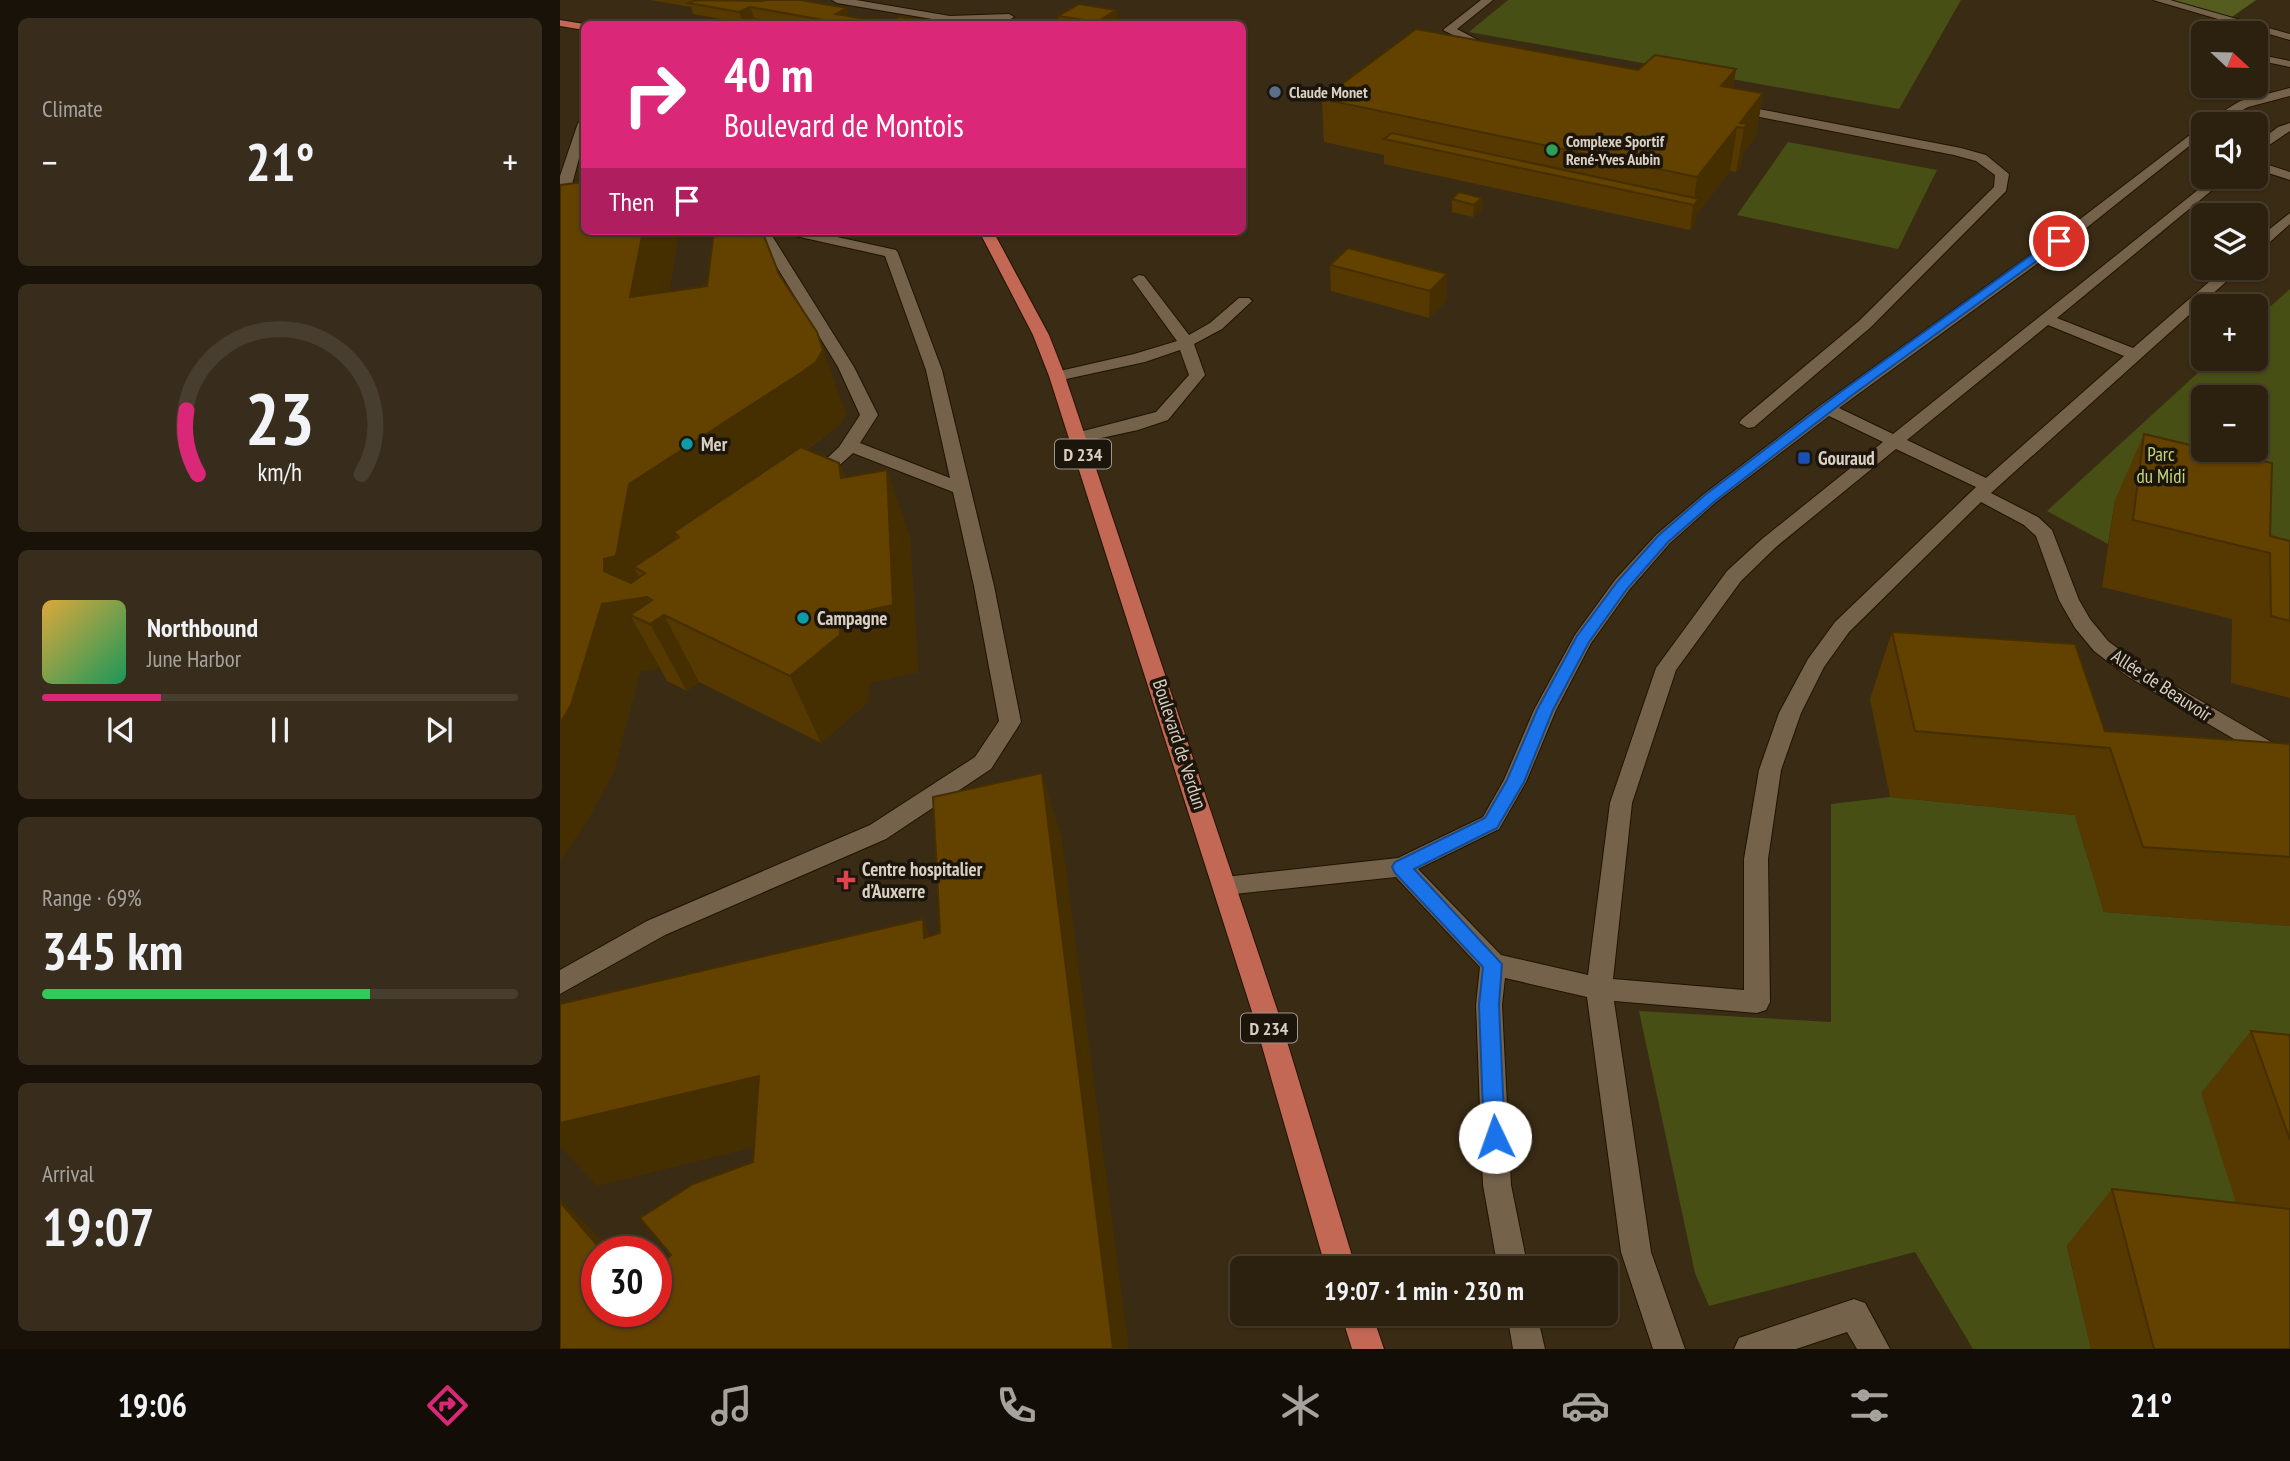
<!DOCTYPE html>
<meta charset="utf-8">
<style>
body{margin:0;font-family:"PT Sans Narrow",sans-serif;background:#382d1d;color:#f1f3f6;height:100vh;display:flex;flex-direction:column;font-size:26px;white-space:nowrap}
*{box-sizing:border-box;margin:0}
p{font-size:23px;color:#a6a39e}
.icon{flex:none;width:38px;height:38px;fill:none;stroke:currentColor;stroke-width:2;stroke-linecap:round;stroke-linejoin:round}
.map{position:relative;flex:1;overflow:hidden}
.panel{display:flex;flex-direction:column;gap:18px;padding:18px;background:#181208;width:560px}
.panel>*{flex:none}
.hud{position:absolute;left:21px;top:21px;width:665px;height:214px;border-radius:10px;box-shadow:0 2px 5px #0004,0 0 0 2px #483e2f;background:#db2777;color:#fff;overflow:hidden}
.needle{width:46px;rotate:112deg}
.fabs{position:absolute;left:1631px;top:21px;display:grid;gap:14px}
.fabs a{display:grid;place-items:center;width:77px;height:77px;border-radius:10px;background:#2c200f;box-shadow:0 2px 5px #0004,0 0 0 2px #483e2f;font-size:35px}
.speed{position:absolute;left:21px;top:1236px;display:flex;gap:14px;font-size:35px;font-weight:700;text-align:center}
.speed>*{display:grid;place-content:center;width:91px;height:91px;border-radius:50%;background:#2c200f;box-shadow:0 2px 5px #0004,0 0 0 2px #483e2f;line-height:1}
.speed .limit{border:10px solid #d22;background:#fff;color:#111}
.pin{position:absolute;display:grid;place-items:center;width:60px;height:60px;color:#fff;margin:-30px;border:4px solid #fff;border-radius:50%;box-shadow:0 2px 7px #0007}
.me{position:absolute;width:77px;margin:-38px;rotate:357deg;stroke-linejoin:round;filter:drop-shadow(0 0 5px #0008)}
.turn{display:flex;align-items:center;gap:24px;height:147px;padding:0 28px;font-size:32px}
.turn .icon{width:91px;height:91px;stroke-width:2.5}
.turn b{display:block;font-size:49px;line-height:60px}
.then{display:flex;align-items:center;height:66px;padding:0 28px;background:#0003;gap:14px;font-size:26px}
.big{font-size:52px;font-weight:700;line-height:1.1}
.panel .tile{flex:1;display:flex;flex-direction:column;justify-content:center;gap:10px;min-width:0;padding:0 24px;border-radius:10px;background:#382d1d}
.panel .dial{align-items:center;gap:0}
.dial svg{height:182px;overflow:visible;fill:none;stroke:#483e2f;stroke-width:7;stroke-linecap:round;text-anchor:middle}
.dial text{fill:#f1f3f6;stroke:none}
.song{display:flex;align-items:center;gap:21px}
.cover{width:84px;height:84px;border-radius:10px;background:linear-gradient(135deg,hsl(40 70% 55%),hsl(150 70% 35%))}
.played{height:7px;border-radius:4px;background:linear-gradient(90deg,#db2777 25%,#483e2f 25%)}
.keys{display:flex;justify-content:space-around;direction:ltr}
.heat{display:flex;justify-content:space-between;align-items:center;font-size:38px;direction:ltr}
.charge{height:10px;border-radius:5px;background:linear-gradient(90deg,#34c759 69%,#483e2f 0)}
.trip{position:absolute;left:670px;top:1256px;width:388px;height:70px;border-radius:10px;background:#2c200f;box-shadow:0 2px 5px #0004,0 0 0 2px #483e2f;font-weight:700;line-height:70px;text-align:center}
.dock{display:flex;height:112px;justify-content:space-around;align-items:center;background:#120d06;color:#a6a39e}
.dock .icon{width:49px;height:49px}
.dock .on{color:#db2777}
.dock b{font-size:32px;color:#f1f3f6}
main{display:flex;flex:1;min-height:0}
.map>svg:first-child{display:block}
.green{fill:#474f14;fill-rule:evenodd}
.forest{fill:#545d1f}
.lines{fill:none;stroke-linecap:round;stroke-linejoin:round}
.minor-casing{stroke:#211300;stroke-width:2}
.major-casing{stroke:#211300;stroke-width:2}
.minor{fill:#74634a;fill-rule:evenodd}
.major{fill:#c26855;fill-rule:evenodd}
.wall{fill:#553900}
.shaded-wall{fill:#452e00}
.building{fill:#634200;stroke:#452e00;stroke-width:2}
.route{fill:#1a73e8;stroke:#114b97;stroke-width:2}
.service-dot{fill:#5c6f8a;stroke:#1c150b;stroke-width:2.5}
.leisure-dot{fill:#2e9e5b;stroke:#1c150b;stroke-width:2.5}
.culture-dot{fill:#0f9aa8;stroke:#1c150b;stroke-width:2.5}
.transit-dot{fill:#1a4fb4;stroke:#1c150b;stroke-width:2.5}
.health-dot{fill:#e0444e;stroke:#1c150b;stroke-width:2.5}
.labels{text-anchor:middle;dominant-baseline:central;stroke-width:7;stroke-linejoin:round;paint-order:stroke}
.far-poi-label{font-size:16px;font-weight:bold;fill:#dad0c2;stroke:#1c150b;text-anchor:start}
.shield{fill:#1c150b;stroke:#a1988b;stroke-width:2}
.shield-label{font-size:18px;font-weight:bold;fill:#dad0c2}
.poi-label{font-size:19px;font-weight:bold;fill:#dad0c2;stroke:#1c150b;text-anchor:start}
.park-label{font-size:19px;fill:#c6d67c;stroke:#1c150b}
.street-label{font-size:19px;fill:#dad0c2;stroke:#1c150b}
</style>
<main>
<section class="panel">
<div class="tile"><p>Climate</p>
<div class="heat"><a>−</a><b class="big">21°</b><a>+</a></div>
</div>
<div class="tile dial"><svg viewBox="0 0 100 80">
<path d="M14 69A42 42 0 1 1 86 69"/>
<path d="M14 69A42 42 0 0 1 9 41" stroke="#db2777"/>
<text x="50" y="56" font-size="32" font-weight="700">23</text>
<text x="50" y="72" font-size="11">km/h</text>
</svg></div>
<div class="tile">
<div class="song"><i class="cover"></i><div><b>Northbound</b><p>June Harbor</p></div></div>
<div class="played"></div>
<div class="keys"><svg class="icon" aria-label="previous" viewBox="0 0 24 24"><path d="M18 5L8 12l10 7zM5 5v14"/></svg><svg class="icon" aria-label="pause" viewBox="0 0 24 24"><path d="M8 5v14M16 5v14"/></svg><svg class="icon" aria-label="next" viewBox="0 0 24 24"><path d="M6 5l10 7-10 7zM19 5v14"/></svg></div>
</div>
<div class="tile"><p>Range · 69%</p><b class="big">345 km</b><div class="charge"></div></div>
<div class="tile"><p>Arrival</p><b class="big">19:07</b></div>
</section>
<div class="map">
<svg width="1730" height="1349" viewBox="0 0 1730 1349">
<rect width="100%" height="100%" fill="#3a2b14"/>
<path class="green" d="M948 0H1401L1339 109 909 32Z
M1228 142 1377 170 1338 249 1177 215Z
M1730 289V616L1555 500 1548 544 1487 511 1653 359H1696V319ZM1643 397H1696V450H1643Z
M1330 797 1515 815 1544 912 1730 926V1100L1695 1264 1507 1246 1531 1349H1413L1355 1252 1149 1306 1135 1273 1079 1011 1271 1022V804Z"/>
<path class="forest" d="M1609 0H1696L1669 19Z"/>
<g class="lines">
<g class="minor-casing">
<path id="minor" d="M272 0H296L390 16 449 14 454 17 449 20 390 22 277 3Z
M921 0H933L897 29 933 48 935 50 929 53 883 30Z
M1593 0H1610L1730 34V40Z
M1696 54 1730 61V67L1696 60Z
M1730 88V96L1688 107 1658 124H1643L1680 101Z
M1173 104 1401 148 1426 155 1449 174 1446 191 1311 327 1194 427 1188 428 1179 423 1182 419 1299 321 1434 187 1435 175 1416 161 1394 155 1169 111 1167 108Z
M24 119V140L7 203 0 207V176L18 123Z
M1730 123V131L1696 154V144L1718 127Z
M1643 125V135L1525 229 1279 408 1333 434 1654 177H1668L1497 318 1573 348 1665 268H1680L1678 271 1431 493 1478 517 1492 530 1519 600 1530 619 1548 641 1581 666 1730 753V772L1567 676 1534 651 1515 628 1499 600 1476 536 1464 525 1421 502 1289 632 1264 667 1241 713 1221 770 1208 859 1210 1002 1206 1010 1197 1013 1054 1001 1091 1252 1125 1349H1093L1061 1252 1027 997 945 978 942 1005 951 1185 968 1269H938L923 1185 916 1005 920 967 836 877 665 895 656 892 653 885 656 878 838 858 923 817 944 780 974 710 1015 635 1055 580 1096 535 1144 494 1261 405 1515 223ZM1488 325 1564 356 1426 478 1347 440ZM1269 416 1323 442 1202 539 1167 571 1096 668 1050 803 1028 975 941 955 858 869 939 829 966 782 996 710 1031 643 1069 590 1110 543 1156 502ZM1336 449 1416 487 1275 622 1248 659 1219 713 1199 770 1184 859V990L1053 979 1072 803 1116 670 1181 581 1216 547Z
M1696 161 1730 172V180L1696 169Z
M1730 213V224L1701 250 1696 251V240Z
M195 231H209L294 367 318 415 300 443 390 478 366 370 325 256 231 235 224 231H250L336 250 338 253 382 370 434 586 461 722 431 769 326 839 105 935 0 994V970L87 921 310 825 415 757 439 721 414 586 393 492 293 453 260 483 254 484 245 479 279 447 300 415 278 367Z
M579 275 584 276 629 335 650 323 679 298H689L692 301 662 329 634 344 645 375 608 420 578 430 518 443 512 442 509 438 512 434 596 412 629 375 620 350 585 362 497 381 489 376 491 373 574 354 617 341 572 279Z
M1294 1299 1305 1303 1330 1349H1297L1287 1332 1236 1349H1174L1179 1338Z
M947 1314H977L985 1349H953Z"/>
</g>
<g class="major-casing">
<path id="major" d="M0 20 24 24H27H24V30L0 26Z
M419 231H433L489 335 505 376 719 1015 796 1269H766L693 1015 489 376 473 335Z
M781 1314H812L824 1349H792Z"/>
</g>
<use href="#minor" class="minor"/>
<use href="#major" class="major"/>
</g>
<path class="wall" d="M90 0H198L328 23 383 24H228L194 18 183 23 133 14 131 7Z
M556 10 558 22 553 24H500L498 16Z
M1176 69 1173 88 1203 93 1196 136 1182 154 1180 168 1176 172 1170 171 1136 215 1135 224 1130 230 824 164V155L764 142 762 99 1078 70Z
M922 198V210L913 217 892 212V199Z
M24 231H119L109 291 219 274 286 414 279 426 247 449 279 463 285 477 350 536 358 672 309 683 308 702 261 743 139 682 127 691 107 681 100 668 80 671 54 771 27 821Z
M770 265 887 274V300L869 318 771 291Z
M1584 434 1710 536 1730 541V698L1671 683 1672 619 1542 587 1555 500Z
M1332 632 1545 731 1730 744V926L1544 912 1515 815 1330 797 1310 699Z
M1691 1031 1730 1035V1349H1531L1507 1245 1552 1189 1676 1203 1641 1093Z"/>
<path class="shaded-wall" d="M190 7 194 18 183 23 179 12Z
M287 8 290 19 276 14Z
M556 10 558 22 553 24H537V22Z
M1176 69 1169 111 1161 86Z
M1203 93 1196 136 1182 154 1180 168 1176 172 1184 128 1180 123Z
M1177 127 1170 171 1136 215 1135 224 1130 230 1137 177Z
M922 198V210L913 217 914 205Z
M83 231H119V233L98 359 70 297Z
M887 274V300L869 318 870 291Z
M257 332 286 414 279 426 120 537 114 532 117 539 85 573 74 567 90 599 87 597 98 619 104 615 139 682 127 691 90 624 70 615 100 668 80 671 54 771 27 821 0 862V724L44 571V559L69 484Z
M279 463 304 528 281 478Z
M327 470 350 536 358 672 309 683 308 702 261 743 230 676 281 616Z
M482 773 502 839 569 1349H553Z
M363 919 391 983 364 938Z
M199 1076 240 1136 38 1186 0 1147V1123Z
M0 1199 43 1241 52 1251H42L0 1202Z"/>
<path class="building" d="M136 0 203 1 205 0H240L287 8 276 14 328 23 339 17 383 24H255L263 20 190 7 179 12 129 3Z
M519 4 556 10 537 22 498 16Z
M856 29 1078 70 1095 55 1176 69 1161 86 1203 93 1180 123 1187 124 1184 128 1177 127 1137 177 762 99Z
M832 133 1139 199 1134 205 824 139Z
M24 182V231H83L70 297 147 286 154 231H200L204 236 219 274 257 332 263 350 256 362 242 372 69 484 56 556 44 559V571L71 583 85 573 74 567 119 537 114 532 241 447 279 463 281 478 327 470 333 605 281 616 280 635 230 676 104 615 90 624 70 615 92 600 87 597 42 604 11 705 0 724V185Z
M899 192 922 198 914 205 892 199Z
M788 248 887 274 870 291 770 265Z
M1584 434 1643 448V450H1652L1712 463 1710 536 1730 541V621L1711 616 1710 553 1573 520Z
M1332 632 1515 644 1545 731 1730 744V857L1583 847 1550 748 1355 731Z
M482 773 553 1349H0V1202L42 1251H37V1311H96V1269L111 1255 80 1218 133 1184 193 1162 199 1076 0 1123V1004L363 919 364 938 380 933 373 797Z
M1691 1031 1730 1035V1140Z
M1552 1189 1730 1209V1349H1594Z"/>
<path class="route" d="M1495 238 1504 241 1291 396 1155 501 1108 542 1067 589 1029 642 993 710 964 782 937 828 854 869 942 964 939 1005 945 1137 942 1144 935 1147 927 1144 924 1137 919 1005 923 967 835 873 832 867 835 862 925 818 947 780 977 710 1017 636 1057 582 1098 536 1145 495 1282 391Z"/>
<circle class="service-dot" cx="715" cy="92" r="7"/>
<circle class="leisure-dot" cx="992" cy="150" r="7"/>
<g class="culture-dot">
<circle cx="127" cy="444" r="7"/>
<circle cx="243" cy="618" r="7"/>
</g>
<rect class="transit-dot" x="1237" y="451" width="14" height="14" rx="3.5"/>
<path class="health-dot" d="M282.5 869.5h7v7h7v7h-7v7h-7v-7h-7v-7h7z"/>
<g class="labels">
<g class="far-poi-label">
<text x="729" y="92">Claude Monet</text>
<text x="1006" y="141">Complexe Sportif<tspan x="1006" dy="18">René-Yves Aubin</tspan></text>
</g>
<g class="shield">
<rect x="495" y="439.5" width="56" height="29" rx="5"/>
<rect x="681" y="1013.5" width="56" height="29" rx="5"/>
</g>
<g class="shield-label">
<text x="523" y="454">D 234</text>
<text x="709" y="1028">D 234</text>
</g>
<g class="poi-label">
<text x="141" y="444">Mer</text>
<text x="1258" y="458">Gouraud</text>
<text x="257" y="618">Campagne</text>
<text x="302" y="869">Centre hospitalier<tspan x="302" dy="22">d’Auxerre</tspan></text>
</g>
<g class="park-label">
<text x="1601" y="454">Parc<tspan x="1601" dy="22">du Midi</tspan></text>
</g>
<g class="street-label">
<text transform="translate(1602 685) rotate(33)">Allée de Beauvoir</text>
<text transform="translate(620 744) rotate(72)">Boulevard de Verdun</text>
</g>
</g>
</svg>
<div class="fabs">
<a><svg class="needle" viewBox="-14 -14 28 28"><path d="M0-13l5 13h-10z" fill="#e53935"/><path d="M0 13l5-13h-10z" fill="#a6a39e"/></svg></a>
<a><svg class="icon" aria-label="sound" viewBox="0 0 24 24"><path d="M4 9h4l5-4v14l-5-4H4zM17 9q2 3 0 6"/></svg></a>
<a><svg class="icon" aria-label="layers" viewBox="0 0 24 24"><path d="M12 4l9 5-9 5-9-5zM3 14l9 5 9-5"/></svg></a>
<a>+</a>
<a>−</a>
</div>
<div class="speed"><div class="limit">30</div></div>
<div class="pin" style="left:1499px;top:241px;background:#d93025"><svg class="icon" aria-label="arrive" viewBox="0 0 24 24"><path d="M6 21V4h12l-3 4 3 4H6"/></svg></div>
<svg class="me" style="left:935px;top:1137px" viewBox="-20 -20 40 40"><circle r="19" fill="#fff"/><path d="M0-13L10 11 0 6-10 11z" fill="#1a73e8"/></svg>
<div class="trip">19:07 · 1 min · 230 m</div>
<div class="hud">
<div class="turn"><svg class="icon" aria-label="right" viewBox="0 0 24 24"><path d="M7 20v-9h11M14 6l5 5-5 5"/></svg><div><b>40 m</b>Boulevard de Montois</div></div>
<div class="then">Then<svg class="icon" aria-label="arrive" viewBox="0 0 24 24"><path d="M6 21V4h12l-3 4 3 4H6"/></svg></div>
</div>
</div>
</main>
<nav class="dock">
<b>19:06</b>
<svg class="icon on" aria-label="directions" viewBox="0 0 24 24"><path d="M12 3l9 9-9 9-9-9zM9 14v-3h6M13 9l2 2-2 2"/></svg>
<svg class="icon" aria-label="music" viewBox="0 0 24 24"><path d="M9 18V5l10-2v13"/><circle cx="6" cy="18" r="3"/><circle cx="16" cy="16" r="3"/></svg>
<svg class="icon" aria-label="phone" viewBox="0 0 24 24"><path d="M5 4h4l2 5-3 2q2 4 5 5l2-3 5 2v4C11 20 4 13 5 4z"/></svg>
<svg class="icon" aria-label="climate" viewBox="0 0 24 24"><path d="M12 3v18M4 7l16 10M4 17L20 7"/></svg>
<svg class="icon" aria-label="car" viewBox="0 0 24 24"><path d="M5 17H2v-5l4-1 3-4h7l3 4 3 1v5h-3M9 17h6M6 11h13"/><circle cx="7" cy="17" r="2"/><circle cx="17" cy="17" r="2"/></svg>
<svg class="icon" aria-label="filters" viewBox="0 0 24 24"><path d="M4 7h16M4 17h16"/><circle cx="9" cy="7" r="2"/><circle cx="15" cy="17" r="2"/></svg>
<b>21°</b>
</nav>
